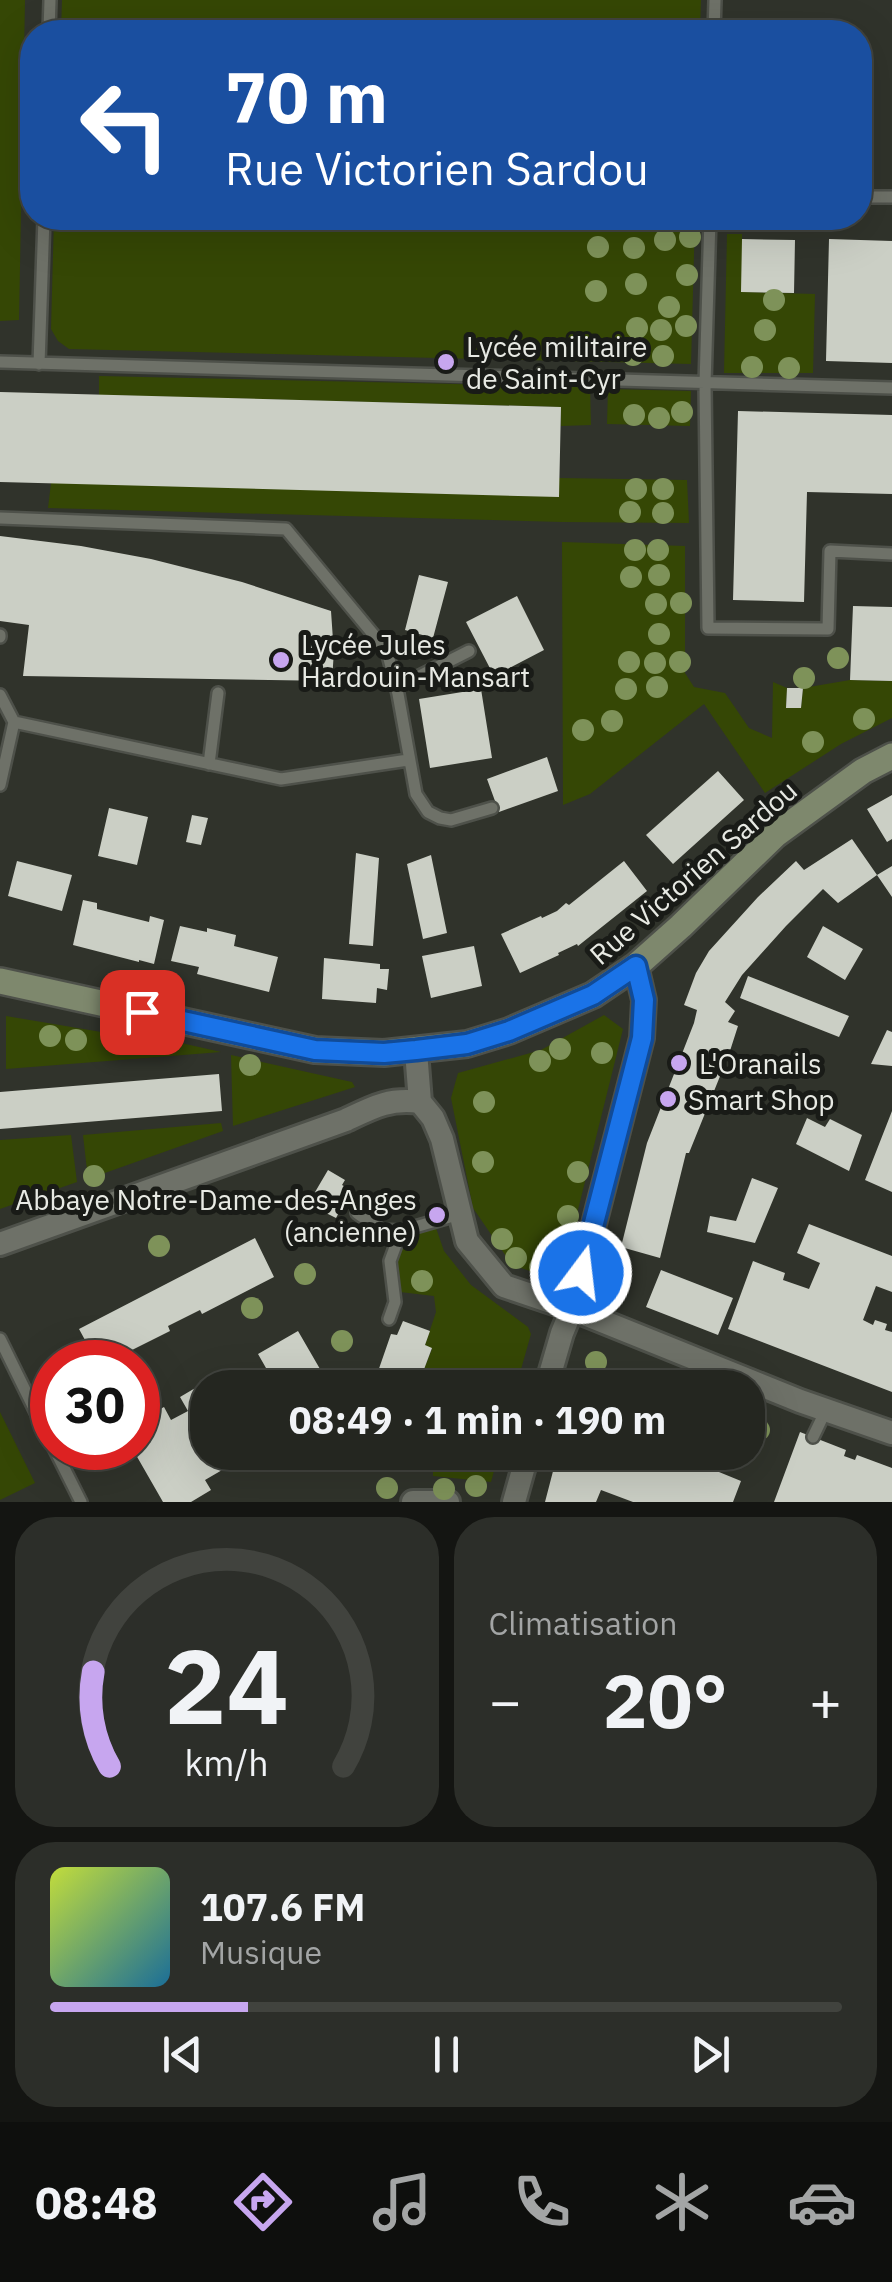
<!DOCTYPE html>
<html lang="fr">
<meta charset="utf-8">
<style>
body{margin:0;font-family:"IBM Plex Sans",sans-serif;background:#2c2e29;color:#f1f3f6;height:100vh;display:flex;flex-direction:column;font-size:38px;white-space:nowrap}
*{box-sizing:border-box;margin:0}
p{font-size:32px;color:#a3a5a5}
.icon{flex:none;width:55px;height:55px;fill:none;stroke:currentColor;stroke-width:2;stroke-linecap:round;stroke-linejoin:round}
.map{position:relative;height:1502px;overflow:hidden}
.drawer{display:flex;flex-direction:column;gap:15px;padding:15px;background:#141512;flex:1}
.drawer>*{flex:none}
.banner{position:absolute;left:20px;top:20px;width:852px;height:210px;border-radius:40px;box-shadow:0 10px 40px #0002,0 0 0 2px #41433e;background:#1a4fa0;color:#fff;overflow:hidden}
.speed{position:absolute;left:30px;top:1340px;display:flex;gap:20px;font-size:50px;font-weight:700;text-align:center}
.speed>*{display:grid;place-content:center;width:130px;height:130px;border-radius:50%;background:#242620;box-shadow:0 10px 40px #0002,0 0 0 2px #41433e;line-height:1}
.speed .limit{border:15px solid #d22;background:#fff;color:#111}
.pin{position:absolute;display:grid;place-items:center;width:85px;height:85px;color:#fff;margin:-42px;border-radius:20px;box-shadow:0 5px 15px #0006}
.me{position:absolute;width:110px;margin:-55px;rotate:15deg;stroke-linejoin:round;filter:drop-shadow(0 0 8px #0008)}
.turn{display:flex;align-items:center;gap:35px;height:210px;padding:0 40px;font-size:45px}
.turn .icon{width:130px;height:130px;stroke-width:2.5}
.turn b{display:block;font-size:70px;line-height:85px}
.big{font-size:75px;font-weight:800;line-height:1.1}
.drawer .card{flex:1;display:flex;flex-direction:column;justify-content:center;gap:15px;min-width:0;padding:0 35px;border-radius:40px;background:#2c2e29}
.drawer .dial{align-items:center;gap:0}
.dial svg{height:260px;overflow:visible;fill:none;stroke:#41433e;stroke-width:7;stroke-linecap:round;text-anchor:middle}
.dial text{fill:#f1f3f6;stroke:none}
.song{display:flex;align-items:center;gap:30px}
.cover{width:120px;height:120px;border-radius:15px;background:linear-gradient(135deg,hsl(70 70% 55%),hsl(200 70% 35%))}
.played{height:10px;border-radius:5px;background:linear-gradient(90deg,#c7a6ef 25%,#41433e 25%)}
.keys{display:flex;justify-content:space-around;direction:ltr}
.heat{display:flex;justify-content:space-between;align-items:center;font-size:55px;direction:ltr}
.drawer .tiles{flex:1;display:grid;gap:15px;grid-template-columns:1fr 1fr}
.card:last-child{grid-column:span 2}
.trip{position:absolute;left:190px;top:1370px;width:575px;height:100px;border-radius:40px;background:#242620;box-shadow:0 10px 40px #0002,0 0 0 2px #41433e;font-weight:800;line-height:100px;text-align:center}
.dock{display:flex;height:160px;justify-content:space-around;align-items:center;background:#0e0f0d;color:#a3a5a5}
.dock .icon{width:70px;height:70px}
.dock .active{color:#c7a6ef}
.dock b{font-size:45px;color:#f1f3f6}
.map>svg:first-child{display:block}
.green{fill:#354705}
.building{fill:#cbcfc5}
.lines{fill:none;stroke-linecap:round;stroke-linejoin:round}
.lane-casing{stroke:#4e514a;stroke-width:16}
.street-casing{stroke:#4e514a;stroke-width:28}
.secondary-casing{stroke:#4e514a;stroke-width:30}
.lane{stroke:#6e7168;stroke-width:11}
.street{stroke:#6e7168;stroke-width:22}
.secondary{stroke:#7e886d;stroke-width:25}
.tree{fill:#7e9259}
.route-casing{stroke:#114b97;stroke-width:25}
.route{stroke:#1a73e8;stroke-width:18}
.poi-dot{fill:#c7a6ef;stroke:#191b17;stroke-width:4}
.labels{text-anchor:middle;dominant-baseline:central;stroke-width:10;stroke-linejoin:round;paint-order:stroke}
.poi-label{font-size:28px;fill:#e8eae4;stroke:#191b17;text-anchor:start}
.street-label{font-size:28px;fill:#e8eae4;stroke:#191b17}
</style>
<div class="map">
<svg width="892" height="1502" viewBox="0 0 892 1502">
<rect width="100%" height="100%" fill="#30332b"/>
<path class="green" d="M0 0H25L19 320 0 321Z
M62 0H701L700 32H61Z
M54 218H695L691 364 69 349 58 341 51 329Z
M727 234H742V292L815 294 813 373H724Z
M99 376 590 387 591 425 561 426V407L99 395Z
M608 389 691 391 690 426 607 424Z
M559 478 687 480 689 523 562 522 48 508 51 483Z
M562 542 685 546V673L694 687 725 693 749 728 772 738 773 682 787 688 786 708H801L803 688 850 680 892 681V718L841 744 765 793 704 704 590 794 563 805Z
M604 1015 623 1029 565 1262 542 1275 512 1265 473 1208 451 1098 458 1073 541 1050Z
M6 1016 131 1037 159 1038 221 1052 6 1069Z
M231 1055 352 1082 355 1087 233 1126Z
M221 1123 223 1131 88 1179 83 1135Z
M71 1135 77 1182 0 1209V1140Z
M435 1225 444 1251 471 1285 528 1327 531 1334 516 1387H417L432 1349 425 1345 436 1312 434 1296 400 1292 396 1262 406 1235Z
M0 1412 35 1483 0 1500Z
M433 1453V1452L499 1453 491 1482 433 1476Z"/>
<path class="building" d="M742 239 795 240 794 293 741 292Z
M829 239 892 241V363L826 361Z
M0 392 561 407 559 497 0 482Z
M738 411 892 415V494L807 492 804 602 733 600Z
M0 536 81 546 151 559 242 582 331 611 333 640 317 637 315 648 334 650 332 681 23 676 29 625 0 621Z
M419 575 448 582 433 638 405 630Z
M517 596 544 650 494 676 466 622Z
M853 606 892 607V681L850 680Z
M787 688H803L801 708H786Z
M481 689 492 758 430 768 419 699Z
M547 757 558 791 499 812 487 779Z
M718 771 744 800 673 864 646 835Z
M892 795V839L887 842 867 809Z
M109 808 148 817 137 865 98 856Z
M192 815 208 818 201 845 186 842Z
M852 839 877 875 838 903 823 889 786 926 742 975 725 1002 735 1011 728 1022 738 1026 729 1054 689 1153H686L660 1258 621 1247 647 1143 694 1023 697 1010 684 1005 696 973 709 951 758 897 796 861 804 870Z
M356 853 379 858 373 946 349 944Z
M431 855 447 933 423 939 407 864Z
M17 861 72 875 62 911 8 896Z
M624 861 647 891 578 946 577 944 558 953 559 955 520 973 501 934 541 916 542 918 557 911 566 903 569 905Z
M892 866V897L877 875Z
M83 900 97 903V909L149 922 150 916 164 920 154 964 139 960V962L73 945Z
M180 926 207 932V928L236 935 234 946 278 957 269 992 197 974 199 967 171 961Z
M823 926 863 949 845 980 807 957Z
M474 946 482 986 431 998 422 956Z
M324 958 380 964V969H389L387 990 377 988 376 1003 322 999Z
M748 976 849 1016 839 1037 740 998Z
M887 1030 892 1032V1066L871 1064Z
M219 1074 222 1111 0 1129V1092Z
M892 1111V1192L865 1180Z
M807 1118 825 1127 830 1119 862 1135 849 1171 796 1144Z
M328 1170 345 1180 342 1185 351 1190 336 1218 308 1204Z
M752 1178 778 1188 755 1243 707 1232 710 1216 736 1221Z
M809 1224 892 1256V1292L876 1286 863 1320 873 1325 875 1320 887 1324 885 1330 892 1332V1392L728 1329 753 1261 785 1273 783 1280 809 1289 820 1263 797 1253Z
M255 1238 274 1277 202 1314 200 1310 168 1326 170 1331 108 1362H97L79 1329Z
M661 1270 733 1298 718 1335 646 1307Z
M403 1321 430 1331 425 1345 432 1348 417 1388H388L374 1383 391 1334 397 1335Z
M298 1331 331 1388H231L266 1368 258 1354Z
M219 1374 227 1388H208V1452H253L205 1480 211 1490 191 1502H163L132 1448H138V1421L164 1407 171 1420 188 1411 180 1397Z
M800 1432 846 1450 844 1456 855 1460 857 1455 892 1468V1502H774Z
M558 1452H670L741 1481 733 1502H633L601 1490 596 1502H545Z"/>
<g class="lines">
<g class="lane-casing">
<path id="lane" d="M49 32 50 0
M714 32 715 0
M860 197H892
M710 218 705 384 708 628 828 629 830 551 892 554
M0 362 892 388
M39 364 44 218
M0 518 286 529 387 651 398 694 416 794 428 812 440 818 451 820 492 808
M0 637V635
M396 688 469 651
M0 695 14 722
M209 764 218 693
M0 785 14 722 281 779 408 760
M357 1213 381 1230 401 1231
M389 1319 395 1302 390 1261 401 1231 460 1214
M0 1339 52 1445
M813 1437 826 1410
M54 1448 81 1502"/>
</g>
<g class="street-casing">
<path id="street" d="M416 1051 420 1102
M420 1102 433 1118 442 1139 467 1241 504 1286 572 1309 800 1401 892 1433
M0 1244 346 1120C373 1107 389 1098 420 1102
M546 1388 562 1333 572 1309 642 1038 644 1000 636 966
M413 1502H448
M514 1502 528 1452"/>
</g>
<g class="secondary-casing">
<path id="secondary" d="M0 981 315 1050 384 1053 467 1044 509 1031 593 995 636 966 681 926 775 835 863 771 892 756"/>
</g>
<use href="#lane" class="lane"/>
<use href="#street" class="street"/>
<use href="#secondary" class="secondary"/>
</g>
<g class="tree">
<circle cx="690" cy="237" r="11"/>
<circle cx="665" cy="240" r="11"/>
<circle cx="598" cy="247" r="11"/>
<circle cx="634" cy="248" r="11"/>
<circle cx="687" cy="275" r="11"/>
<circle cx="636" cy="284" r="11"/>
<circle cx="596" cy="291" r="11"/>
<circle cx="774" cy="300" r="11"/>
<circle cx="669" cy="307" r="11"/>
<circle cx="686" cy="326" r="11"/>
<circle cx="637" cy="328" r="11"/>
<circle cx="661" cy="330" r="11"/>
<circle cx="765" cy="330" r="11"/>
<circle cx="633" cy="355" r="11"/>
<circle cx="663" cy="356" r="11"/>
<circle cx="752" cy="367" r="11"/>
<circle cx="789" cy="368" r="11"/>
<circle cx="682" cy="412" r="11"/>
<circle cx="634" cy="415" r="11"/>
<circle cx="659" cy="418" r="11"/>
<circle cx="636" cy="489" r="11"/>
<circle cx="663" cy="489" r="11"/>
<circle cx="630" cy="512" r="11"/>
<circle cx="663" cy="513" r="11"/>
<circle cx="635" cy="550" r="11"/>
<circle cx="658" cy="550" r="11"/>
<circle cx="659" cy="575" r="11"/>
<circle cx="631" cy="577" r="11"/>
<circle cx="681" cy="603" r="11"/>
<circle cx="656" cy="604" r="11"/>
<circle cx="659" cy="634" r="11"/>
<circle cx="838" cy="658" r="11"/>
<circle cx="629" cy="662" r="11"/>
<circle cx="680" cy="662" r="11"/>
<circle cx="655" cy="663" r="11"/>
<circle cx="804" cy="678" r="11"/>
<circle cx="657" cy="687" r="11"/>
<circle cx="626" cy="689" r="11"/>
<circle cx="864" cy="719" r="11"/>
<circle cx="612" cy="721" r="11"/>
<circle cx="583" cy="730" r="11"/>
<circle cx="813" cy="742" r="11"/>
<circle cx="50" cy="1036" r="11"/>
<circle cx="76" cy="1040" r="11"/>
<circle cx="560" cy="1049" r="11"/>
<circle cx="602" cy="1053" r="11"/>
<circle cx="540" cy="1061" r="11"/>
<circle cx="250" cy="1065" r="11"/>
<circle cx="484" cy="1102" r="11"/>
<circle cx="483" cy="1162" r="11"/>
<circle cx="578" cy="1172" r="11"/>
<circle cx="94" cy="1176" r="11"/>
<circle cx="568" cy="1216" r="11"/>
<circle cx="502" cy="1239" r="11"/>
<circle cx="159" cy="1246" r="11"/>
<circle cx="516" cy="1258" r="11"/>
<circle cx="540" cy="1267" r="11"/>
<circle cx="305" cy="1274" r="11"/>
<circle cx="422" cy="1281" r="11"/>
<circle cx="252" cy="1308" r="11"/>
<circle cx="342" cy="1341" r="11"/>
<circle cx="596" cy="1362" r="11"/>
<circle cx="759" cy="1430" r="11"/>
<circle cx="476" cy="1486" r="11"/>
<circle cx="387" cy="1488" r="11"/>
<circle cx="444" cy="1489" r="11"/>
</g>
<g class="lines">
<g class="route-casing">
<path id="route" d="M142 1012 315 1050 384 1053 416 1050 467 1044 509 1031 593 995 636 966 644 1000 642 1038 581 1273"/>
</g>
<use href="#route" class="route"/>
</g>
<g class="poi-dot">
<circle cx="446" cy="362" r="10"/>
<circle cx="281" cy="660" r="10"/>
<circle cx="679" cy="1063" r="10"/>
<circle cx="668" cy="1099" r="10"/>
<circle cx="437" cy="1215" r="10"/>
</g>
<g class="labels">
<g class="poi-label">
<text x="466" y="346">Lycée militaire<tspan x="466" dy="32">de Saint-Cyr</tspan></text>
<text x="301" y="644">Lycée Jules<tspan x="301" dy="32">Hardouin-Mansart</tspan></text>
<text x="699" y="1063">L'Oranails</text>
<text x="688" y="1099">Smart Shop</text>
<text x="417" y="1199" text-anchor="end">Abbaye Notre-Dame-des-Anges<tspan x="417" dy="32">(ancienne)</tspan></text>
</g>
<g class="street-label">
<text transform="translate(693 872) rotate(-41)">Rue Victorien Sardou</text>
</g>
</g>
</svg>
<div class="speed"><div class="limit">30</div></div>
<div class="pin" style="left:142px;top:1012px;background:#d93025"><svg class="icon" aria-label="arrive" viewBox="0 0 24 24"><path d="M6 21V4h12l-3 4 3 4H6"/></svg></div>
<svg class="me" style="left:581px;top:1273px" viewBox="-20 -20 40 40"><circle r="17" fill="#1a73e8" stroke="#fff" stroke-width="3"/><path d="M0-11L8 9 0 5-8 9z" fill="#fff"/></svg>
<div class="trip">08:49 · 1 min · 190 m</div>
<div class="banner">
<div class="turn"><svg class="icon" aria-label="left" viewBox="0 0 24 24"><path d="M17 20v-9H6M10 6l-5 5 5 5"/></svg><div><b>70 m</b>Rue Victorien Sardou</div></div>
</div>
</div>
<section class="drawer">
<div class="tiles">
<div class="card dial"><svg viewBox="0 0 100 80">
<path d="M14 69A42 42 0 1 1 86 69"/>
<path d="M14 69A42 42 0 0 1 9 40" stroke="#c7a6ef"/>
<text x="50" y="56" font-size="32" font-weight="700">24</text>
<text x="50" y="72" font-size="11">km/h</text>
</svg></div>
<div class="card"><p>Climatisation</p>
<div class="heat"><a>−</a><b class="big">20°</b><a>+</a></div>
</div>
<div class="card">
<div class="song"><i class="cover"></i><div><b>107.6 FM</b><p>Musique</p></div></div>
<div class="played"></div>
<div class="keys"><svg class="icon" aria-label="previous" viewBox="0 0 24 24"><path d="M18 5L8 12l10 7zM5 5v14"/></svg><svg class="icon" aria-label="pause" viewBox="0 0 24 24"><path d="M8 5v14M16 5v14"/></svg><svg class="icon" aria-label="next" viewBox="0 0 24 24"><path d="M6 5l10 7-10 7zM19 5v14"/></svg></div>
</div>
</div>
</section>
<nav class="dock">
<b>08:48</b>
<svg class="icon active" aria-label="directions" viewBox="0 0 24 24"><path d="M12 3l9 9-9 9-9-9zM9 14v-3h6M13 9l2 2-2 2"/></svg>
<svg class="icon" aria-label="music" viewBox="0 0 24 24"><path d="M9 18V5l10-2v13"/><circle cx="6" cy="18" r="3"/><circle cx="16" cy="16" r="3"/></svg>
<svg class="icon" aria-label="phone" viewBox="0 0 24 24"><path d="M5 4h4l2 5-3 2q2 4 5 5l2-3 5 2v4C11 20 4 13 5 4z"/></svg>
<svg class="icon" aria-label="climate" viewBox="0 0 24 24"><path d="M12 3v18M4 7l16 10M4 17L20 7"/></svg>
<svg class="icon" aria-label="car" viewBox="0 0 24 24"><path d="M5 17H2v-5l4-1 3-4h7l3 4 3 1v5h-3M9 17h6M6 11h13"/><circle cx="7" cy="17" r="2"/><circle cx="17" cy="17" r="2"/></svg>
</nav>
